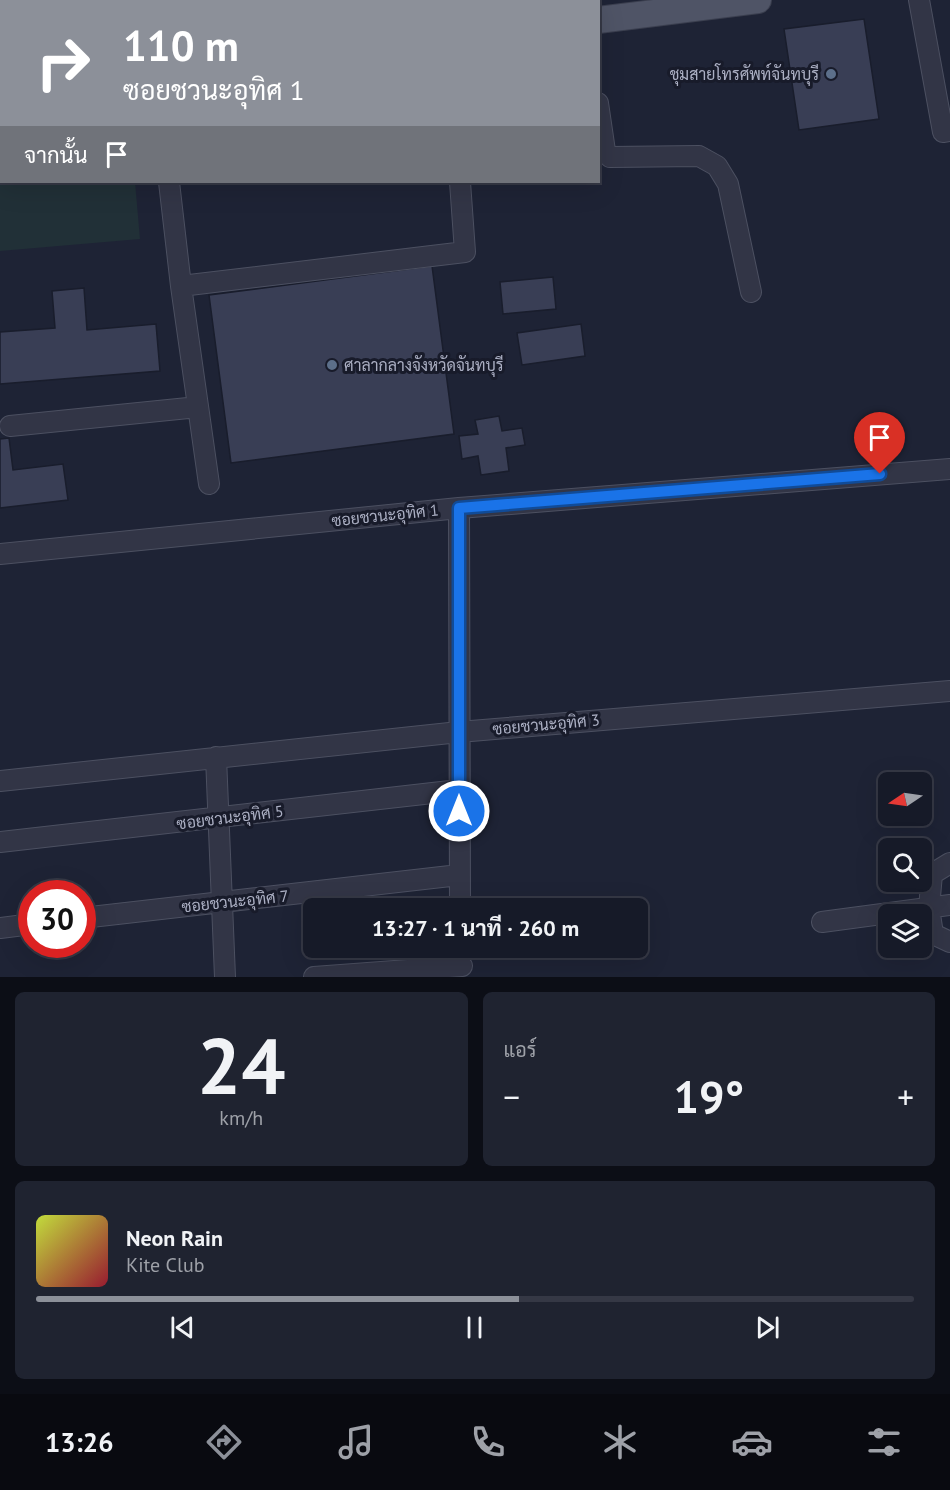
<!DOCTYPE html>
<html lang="th">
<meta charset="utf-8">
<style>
body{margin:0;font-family:"PT Sans",Sarabun,sans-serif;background:#1f2330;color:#f1f3f6;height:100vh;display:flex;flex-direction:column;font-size:22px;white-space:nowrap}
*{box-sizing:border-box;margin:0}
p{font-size:20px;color:#9ea1a8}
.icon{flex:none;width:33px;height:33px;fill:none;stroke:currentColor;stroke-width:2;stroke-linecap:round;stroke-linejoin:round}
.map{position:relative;height:977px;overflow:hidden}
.panel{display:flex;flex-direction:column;gap:15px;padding:15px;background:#0c0e16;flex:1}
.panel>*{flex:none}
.hud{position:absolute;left:0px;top:0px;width:600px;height:183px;box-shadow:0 6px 24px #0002,0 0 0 2px #353845;background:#8c9099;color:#fff;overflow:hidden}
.needle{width:39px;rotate:257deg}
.fabs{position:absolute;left:878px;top:772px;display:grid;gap:12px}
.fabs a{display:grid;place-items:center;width:54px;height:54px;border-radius:9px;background:#161a28;box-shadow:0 6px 24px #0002,0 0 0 2px #353845;font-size:30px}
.speed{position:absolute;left:18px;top:880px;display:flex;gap:12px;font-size:30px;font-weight:700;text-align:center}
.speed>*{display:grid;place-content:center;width:78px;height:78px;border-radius:50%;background:#161a28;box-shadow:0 6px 24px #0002,0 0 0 2px #353845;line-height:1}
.speed .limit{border:9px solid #d22;background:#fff;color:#111}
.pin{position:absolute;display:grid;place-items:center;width:51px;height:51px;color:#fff;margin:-62px -26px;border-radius:50% 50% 50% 0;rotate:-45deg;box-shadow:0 0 6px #0007}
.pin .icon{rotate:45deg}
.me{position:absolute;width:66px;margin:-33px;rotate:0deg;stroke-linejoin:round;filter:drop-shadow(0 0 4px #0008)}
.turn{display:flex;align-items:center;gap:21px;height:126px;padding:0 24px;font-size:27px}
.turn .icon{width:78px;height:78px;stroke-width:2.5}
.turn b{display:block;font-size:42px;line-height:51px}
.then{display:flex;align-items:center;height:57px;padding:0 24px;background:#0003;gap:12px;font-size:22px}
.big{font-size:45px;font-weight:700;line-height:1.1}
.panel .card{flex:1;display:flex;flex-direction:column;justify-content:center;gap:9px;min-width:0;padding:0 21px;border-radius:9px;background:#1f2330}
.panel .dial{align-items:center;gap:0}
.dial b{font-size:78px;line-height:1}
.song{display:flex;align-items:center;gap:18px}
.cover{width:72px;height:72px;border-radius:9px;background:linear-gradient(135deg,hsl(70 70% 55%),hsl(350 70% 35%))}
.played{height:6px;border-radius:3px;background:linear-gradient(90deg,#8c9099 55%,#353845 55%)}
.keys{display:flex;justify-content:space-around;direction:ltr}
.heat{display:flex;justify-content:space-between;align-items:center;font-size:33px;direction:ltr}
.panel .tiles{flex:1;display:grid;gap:15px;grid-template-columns:1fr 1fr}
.card:last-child{grid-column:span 2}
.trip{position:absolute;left:303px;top:898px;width:345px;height:60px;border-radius:9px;background:#161a28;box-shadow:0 6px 24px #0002,0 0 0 2px #353845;font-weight:700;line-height:60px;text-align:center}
.dock{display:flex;height:96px;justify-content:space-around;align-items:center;background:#090a10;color:#9ea1a8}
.dock .icon{width:42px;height:42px}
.dock .selected{color:#8c9099}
.dock b{font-size:27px;color:#f1f3f6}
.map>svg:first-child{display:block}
.green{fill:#213037}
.building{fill:#393e55;stroke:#191d2c;stroke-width:1.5}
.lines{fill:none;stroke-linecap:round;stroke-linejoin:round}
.minor-casing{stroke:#4c5061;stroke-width:22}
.major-casing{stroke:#3b3f4f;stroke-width:28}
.minor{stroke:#323546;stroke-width:20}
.major{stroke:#4f5466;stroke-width:26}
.route-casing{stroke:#114b97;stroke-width:15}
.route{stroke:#1a73e8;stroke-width:10}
.service-dot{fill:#5c6f8a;stroke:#181b2a;stroke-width:2}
.labels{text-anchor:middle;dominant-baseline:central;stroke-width:6;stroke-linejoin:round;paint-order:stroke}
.poi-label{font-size:16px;fill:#abafc3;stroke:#181b2a;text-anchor:end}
.street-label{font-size:16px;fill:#abafc3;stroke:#181b2a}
</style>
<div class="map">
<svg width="950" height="977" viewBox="0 0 950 977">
<rect width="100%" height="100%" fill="#1e2335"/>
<path class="green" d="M0 109 2 182H135L140 239 0 251Z"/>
<path class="building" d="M864 19 879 119 799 130 784 29Z
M432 266 454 434 231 463 209 295Z
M553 277 556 309 503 314 500 282Z
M84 288 87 330 156 324 160 371 0 384V332L55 328 52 291Z
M581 324 585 356 522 365 517 333Z
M499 416 502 431 522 428 525 445 506 448 509 471 481 475 478 456 462 459 459 436 478 434 475 420Z
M9 438 13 470 63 464 68 500 0 508V439Z"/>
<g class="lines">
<g class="minor-casing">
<path id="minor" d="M36 0 37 2
M141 0V2
M252 0V2
M388 0V2
M919 0 943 132 950 131
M598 103 605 151 610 157 699 156 717 166 728 184 751 292
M169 182 181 286 465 252 460 182
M181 286 209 484
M10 426 198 407
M459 508 460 909
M0 554 459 508 950 469
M216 757 225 977
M0 781 459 732 950 691
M0 842 459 790
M950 863 932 874 929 908 933 934 950 942
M82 918 459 875
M822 922 950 905
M0 928 32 924
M314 977 462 966"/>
</g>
<g class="major-casing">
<path id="major" d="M520 2 532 0
M598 20 758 0
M0 62H2
M0 93H2"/>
</g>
<use href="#minor" class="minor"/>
<use href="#major" class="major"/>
</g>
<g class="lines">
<g class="route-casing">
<path id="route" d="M459 811V508L880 474"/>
</g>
<use href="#route" class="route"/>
</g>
<g class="service-dot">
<circle cx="831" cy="74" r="6"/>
<circle cx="332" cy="365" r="6"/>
</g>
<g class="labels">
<g class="poi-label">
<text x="819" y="74">ชุมสายโทรศัพท์จันทบุรี</text>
<text x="344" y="365" text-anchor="start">ศาลากลางจังหวัดจันทบุรี</text>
</g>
<g class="street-label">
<text transform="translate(385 515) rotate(-6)">ซอยชวนะอุทิศ 1</text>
<text transform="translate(546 724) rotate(-5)">ซอยชวนะอุทิศ 3</text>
<text transform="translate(230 817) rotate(-7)">ซอยชวนะอุทิศ 5</text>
<text transform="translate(235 901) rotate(-6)">ซอยชวนะอุทิศ 7</text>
</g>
</g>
</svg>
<div class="fabs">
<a><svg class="needle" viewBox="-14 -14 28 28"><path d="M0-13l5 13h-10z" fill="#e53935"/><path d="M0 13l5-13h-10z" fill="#9ea1a8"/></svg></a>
<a><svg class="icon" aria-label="search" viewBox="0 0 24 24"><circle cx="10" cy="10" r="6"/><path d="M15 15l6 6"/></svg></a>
<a><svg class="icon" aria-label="layers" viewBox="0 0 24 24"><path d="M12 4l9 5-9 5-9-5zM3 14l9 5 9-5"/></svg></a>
</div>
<div class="speed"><div class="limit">30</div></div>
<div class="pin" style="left:880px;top:474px;background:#d93025"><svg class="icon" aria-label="arrive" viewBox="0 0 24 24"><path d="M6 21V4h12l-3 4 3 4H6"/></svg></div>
<svg class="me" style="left:459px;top:811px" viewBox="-20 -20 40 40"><circle r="17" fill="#1a73e8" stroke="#fff" stroke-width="3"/><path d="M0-11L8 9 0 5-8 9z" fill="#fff"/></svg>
<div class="trip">13:27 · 1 นาที · 260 m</div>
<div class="hud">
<div class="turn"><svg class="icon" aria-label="right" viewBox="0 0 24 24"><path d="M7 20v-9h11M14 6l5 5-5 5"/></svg><div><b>110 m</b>ซอยชวนะอุทิศ 1</div></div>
<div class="then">จากนั้น<svg class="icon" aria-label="arrive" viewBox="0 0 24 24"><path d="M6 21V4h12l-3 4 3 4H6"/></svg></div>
</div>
</div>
<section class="panel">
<div class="tiles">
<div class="card dial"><b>24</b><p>km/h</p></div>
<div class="card"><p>แอร์</p>
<div class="heat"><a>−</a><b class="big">19°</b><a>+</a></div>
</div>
<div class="card">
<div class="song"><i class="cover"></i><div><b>Neon Rain</b><p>Kite Club</p></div></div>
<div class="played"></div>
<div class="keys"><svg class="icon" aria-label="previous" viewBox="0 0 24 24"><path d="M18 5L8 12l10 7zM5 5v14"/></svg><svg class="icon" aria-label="pause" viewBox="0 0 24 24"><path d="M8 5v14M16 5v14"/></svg><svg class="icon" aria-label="next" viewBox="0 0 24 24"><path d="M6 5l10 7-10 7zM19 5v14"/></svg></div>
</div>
</div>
</section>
<nav class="dock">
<b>13:26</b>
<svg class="icon selected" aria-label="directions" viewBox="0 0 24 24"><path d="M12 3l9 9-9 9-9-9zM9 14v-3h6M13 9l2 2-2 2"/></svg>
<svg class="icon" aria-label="music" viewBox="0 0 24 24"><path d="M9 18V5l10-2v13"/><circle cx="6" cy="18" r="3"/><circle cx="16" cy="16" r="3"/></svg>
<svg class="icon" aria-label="phone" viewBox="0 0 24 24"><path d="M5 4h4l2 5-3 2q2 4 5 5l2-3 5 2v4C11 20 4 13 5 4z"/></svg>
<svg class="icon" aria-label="climate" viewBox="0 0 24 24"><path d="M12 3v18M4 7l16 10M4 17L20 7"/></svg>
<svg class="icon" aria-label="car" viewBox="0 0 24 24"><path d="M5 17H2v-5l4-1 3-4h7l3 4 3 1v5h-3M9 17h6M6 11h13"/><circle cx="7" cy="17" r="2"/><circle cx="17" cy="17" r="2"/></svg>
<svg class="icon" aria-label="filters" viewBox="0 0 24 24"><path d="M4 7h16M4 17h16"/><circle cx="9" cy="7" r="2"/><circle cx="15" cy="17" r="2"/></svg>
</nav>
